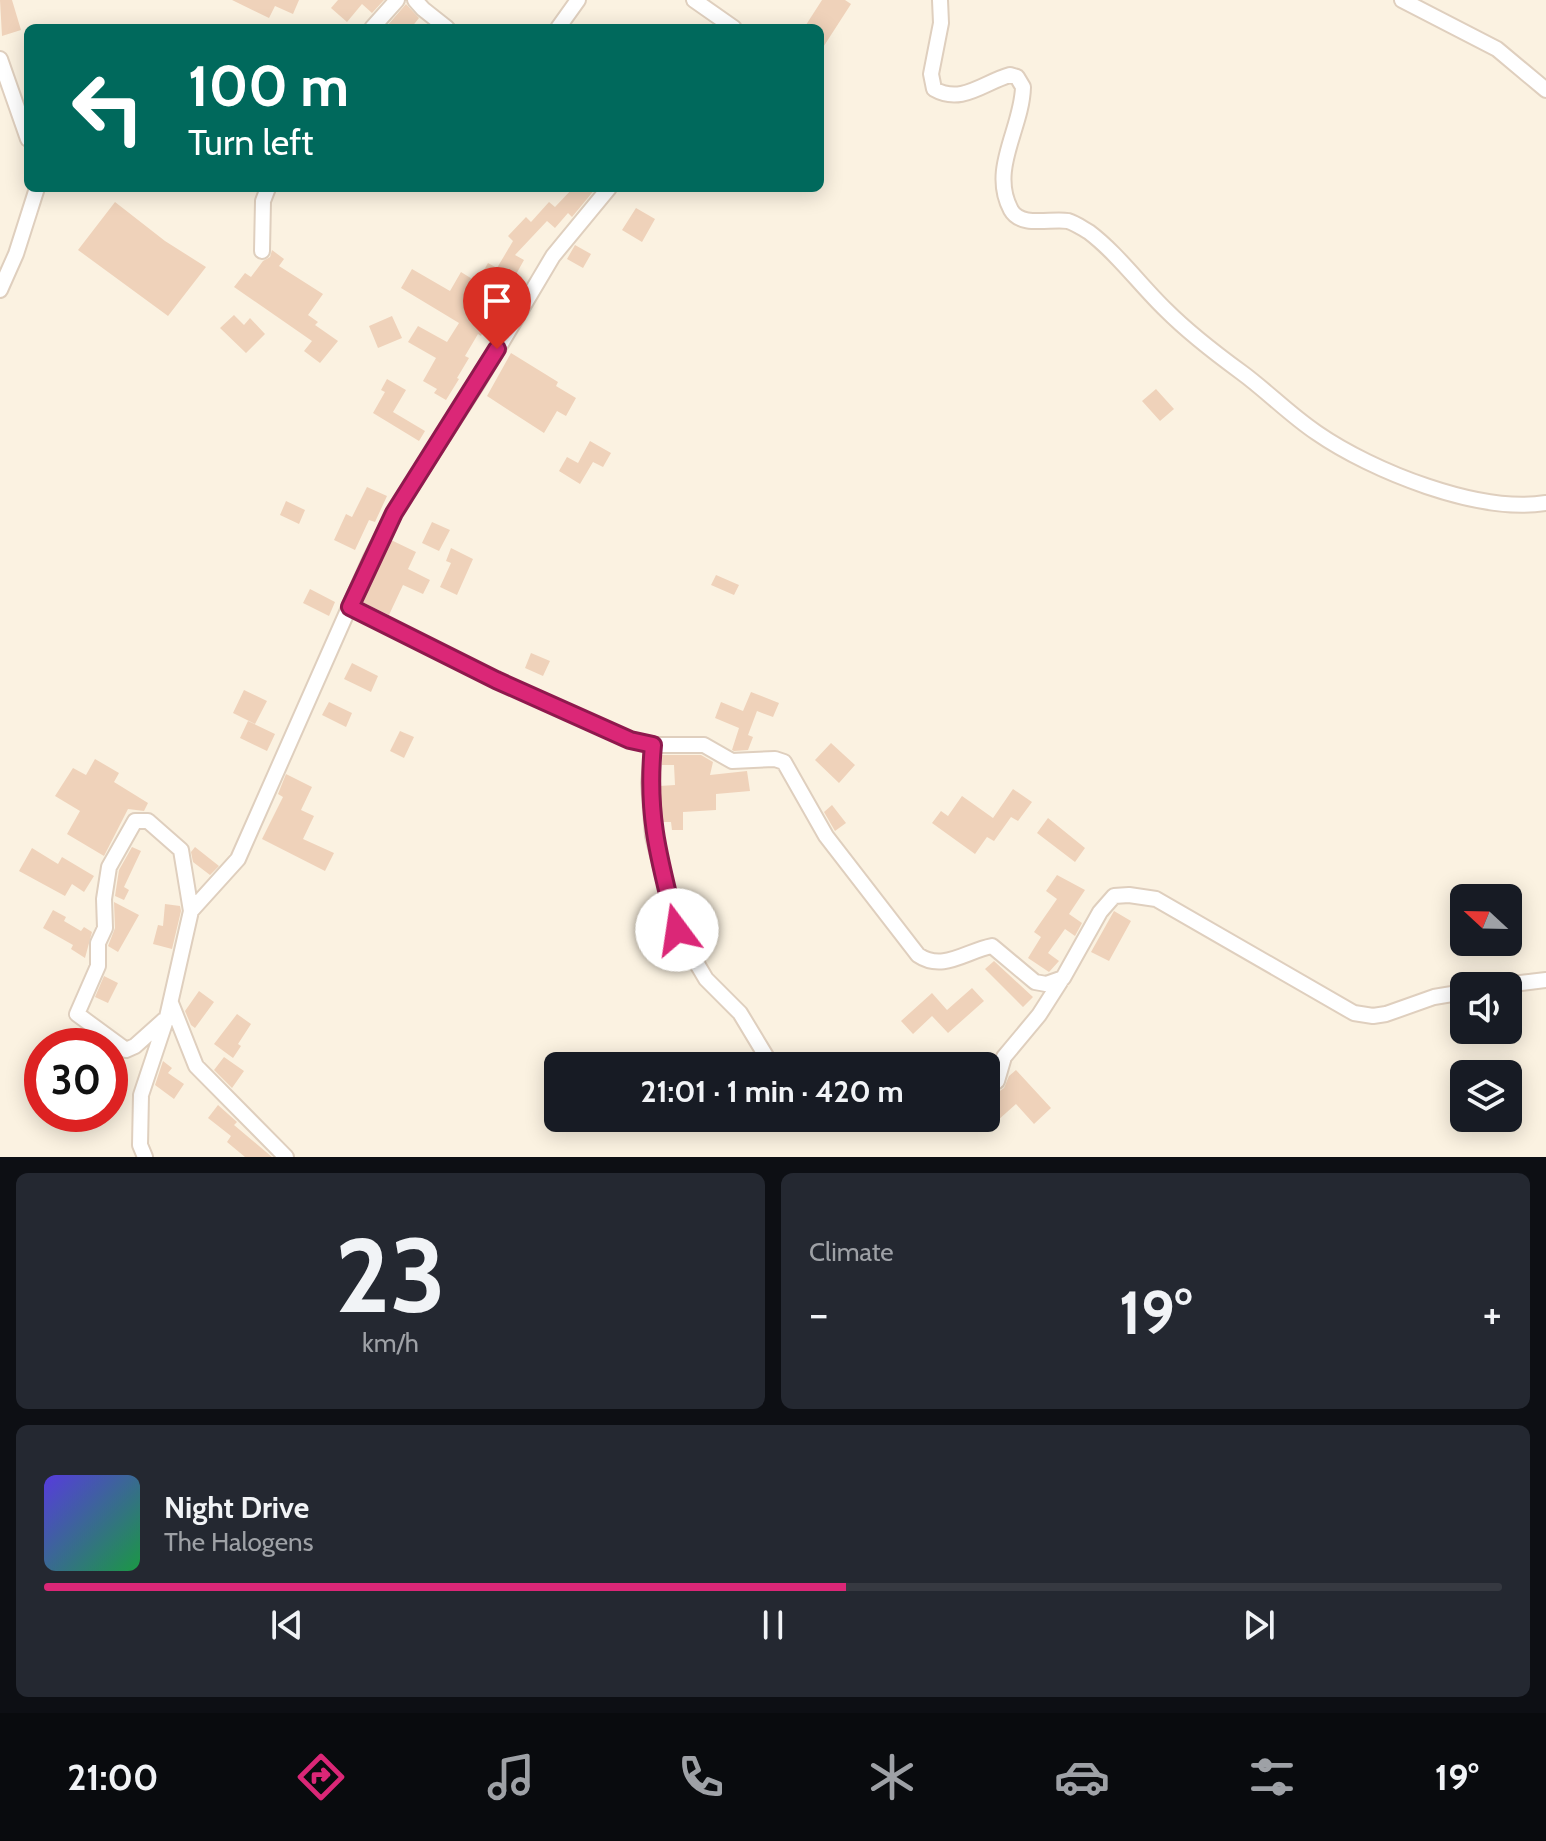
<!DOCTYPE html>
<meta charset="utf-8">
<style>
body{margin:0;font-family:Cabin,sans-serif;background:#242831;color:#f1f3f6;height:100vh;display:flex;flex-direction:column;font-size:30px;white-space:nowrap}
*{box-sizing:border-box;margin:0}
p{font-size:26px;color:#9ea1a6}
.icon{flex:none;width:44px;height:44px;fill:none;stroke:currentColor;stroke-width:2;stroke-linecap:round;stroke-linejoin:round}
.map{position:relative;height:1157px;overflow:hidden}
.sheet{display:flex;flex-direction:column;gap:16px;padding:16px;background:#0d0f14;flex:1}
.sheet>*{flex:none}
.guide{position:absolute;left:24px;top:24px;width:800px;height:168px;border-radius:12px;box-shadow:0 4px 20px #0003;background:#00695c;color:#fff;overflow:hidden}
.needle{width:52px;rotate:292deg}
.tools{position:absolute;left:1450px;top:884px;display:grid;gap:16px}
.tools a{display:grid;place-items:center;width:72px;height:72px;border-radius:12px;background:#171b24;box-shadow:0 4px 20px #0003;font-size:40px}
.speed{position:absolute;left:24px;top:1028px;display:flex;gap:16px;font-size:40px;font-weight:700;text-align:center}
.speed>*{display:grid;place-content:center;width:104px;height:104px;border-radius:50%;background:#171b24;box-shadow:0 4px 20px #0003;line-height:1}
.speed .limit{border:12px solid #d22;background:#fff;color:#111}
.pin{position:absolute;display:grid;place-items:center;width:68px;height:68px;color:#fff;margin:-82px -34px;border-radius:50% 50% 50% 0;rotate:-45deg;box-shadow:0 0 8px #0007}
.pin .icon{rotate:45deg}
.me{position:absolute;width:88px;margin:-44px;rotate:346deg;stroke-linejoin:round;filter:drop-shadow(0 0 6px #0008)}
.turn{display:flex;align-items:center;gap:28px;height:168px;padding:0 32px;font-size:36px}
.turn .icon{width:104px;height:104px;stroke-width:2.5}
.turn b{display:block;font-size:56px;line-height:68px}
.big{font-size:60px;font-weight:800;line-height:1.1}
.sheet .widget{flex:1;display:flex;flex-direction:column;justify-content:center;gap:12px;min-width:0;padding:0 28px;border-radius:12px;background:#242831}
.sheet .dial{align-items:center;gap:0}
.dial b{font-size:104px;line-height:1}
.song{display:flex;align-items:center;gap:24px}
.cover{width:96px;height:96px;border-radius:12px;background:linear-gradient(135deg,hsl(250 70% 55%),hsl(140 70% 35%))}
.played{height:8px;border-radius:4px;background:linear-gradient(90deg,#db2777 55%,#363941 55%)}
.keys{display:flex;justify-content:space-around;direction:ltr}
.heat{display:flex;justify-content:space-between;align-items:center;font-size:44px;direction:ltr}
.sheet .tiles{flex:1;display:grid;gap:16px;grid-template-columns:1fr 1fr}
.widget:last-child{grid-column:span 2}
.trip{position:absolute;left:544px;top:1052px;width:456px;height:80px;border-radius:12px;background:#171b24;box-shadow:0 4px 20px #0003;font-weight:800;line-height:80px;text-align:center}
.dock{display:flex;height:128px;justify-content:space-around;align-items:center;background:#090b0e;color:#9ea1a6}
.dock .icon{width:56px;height:56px}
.dock .current{color:#db2777}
.dock b{font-size:36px;color:#f1f3f6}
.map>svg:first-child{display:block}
.building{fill:#efd2ba}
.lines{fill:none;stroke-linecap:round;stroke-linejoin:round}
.minor-casing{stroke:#dfcfbe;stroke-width:18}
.minor{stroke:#fff;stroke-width:14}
.route-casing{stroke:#8e194d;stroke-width:20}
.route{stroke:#db2777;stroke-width:14}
</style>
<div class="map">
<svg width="1546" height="1157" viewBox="0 0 1546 1157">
<rect width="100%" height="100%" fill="#fbf2e1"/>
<path class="building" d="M0 0H12L21 30 2 36Z
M232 0H299L293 14 275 6 269 18Z
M338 0H384L372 13 362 4 347 22 331 8Z
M822 0H845L851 4 820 52V28H804Z
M406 4 419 18 411 28H390L387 26Z
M573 188H596L572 217 568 213 555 228 547 221 515 255 524 260 514 278 516 279 507 295 503 292 481 336 478 334 465 356 469 358 457 378 459 379 446 400 434 393 437 389 423 381 436 358 408 342 418 326 447 342 459 323 401 288 412 269 450 291 461 272 477 282 488 263 497 268 513 241 508 236 526 217 531 222 549 202 555 207Z
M115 202 165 241 206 267 168 316 78 250Z
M636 208 655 219 642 242 622 230Z
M575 245 591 254 583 268 567 259Z
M272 250 284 259 279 266 323 294 308 315 318 322 315 325 338 341 320 363 304 351 312 341 234 287 245 273 251 277 263 261 270 257Z
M234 315 244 325 250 318 265 334 246 353 220 328Z
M392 316 402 338 378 348 369 326Z
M511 353 558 382 556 386 576 398 566 416 557 411 544 433 487 396Z
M387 379 406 390 393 412 425 431 419 441 373 413 385 392 381 390Z
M1156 389 1174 409 1160 421 1142 401Z
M590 441 611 453 603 467 593 462 580 484 559 471 567 457 578 463Z
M367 487 387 496 375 522 369 520 355 550 334 540 346 514 352 517Z
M286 501 305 510 299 524 280 515Z
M432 522 450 530 439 551 422 543Z
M391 540 416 552 408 569 430 580 423 594 403 585 389 615 362 602Z
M451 548 473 559 457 595 440 587 451 563 446 561Z
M716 575 739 585 734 595 711 585Z
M310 589 335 602 329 616 303 603Z
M531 653 550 661 543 676 525 668Z
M352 663 378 676 371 692 344 679Z
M244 690 267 701 255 724 233 713Z
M751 692 779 703 773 717 757 711 748 735 753 737 748 750 734 751 732 750 739 728 715 718 721 702 743 711Z
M329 702 352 713 346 727 322 715Z
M248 721 275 734 267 751 240 738Z
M400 731 414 737 404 758 390 751Z
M831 743 855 765 839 783 815 760Z
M662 755H701L713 762 710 775 747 771 750 791 716 794V810L683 812V830H672L671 822H662L659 786 675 785 674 765H662Z
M95 759 119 773 114 782 148 803 144 811 128 809 104 856 67 834 80 811 55 796 73 768 86 775Z
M286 774 312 787 301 810 314 816 303 839 334 853 325 871 262 839 283 797 278 794Z
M1013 789 1032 802 1018 821 1011 817 994 841 987 837 975 854 932 823 941 811 948 816 962 796 993 818Z
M832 805 846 823 835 831 824 812Z
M1048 818 1085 848 1075 862 1037 833Z
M132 847 141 851 124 887 129 890 124 900 115 896 119 870Z
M195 847 219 866 210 875 193 862 191 852Z
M32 848 58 864 62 857 94 876 84 892 72 884 65 896 19 871Z
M1057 875 1085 890 1069 914 1082 923 1075 936 1065 929 1048 953 1059 961 1049 972 1028 958 1041 937 1034 932 1057 899 1046 891Z
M114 902 139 915 118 952 108 946 115 928Z
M165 904 180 906 181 911 172 949 153 944 158 925 163 926Z
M53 910 66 917 64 921 81 931 84 927 92 932 85 958 71 949 73 945 43 928Z
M1114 911 1131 921 1109 961 1091 952Z
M715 913 716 925 691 927V915Z
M994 961 1033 997 1023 1007 985 969Z
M104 976 118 983 108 1003 95 997Z
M972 988 984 1001 948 1033 932 1016 913 1034 901 1021 932 993 947 1010Z
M199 991 214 1002 195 1028 191 1025 185 1011Z
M237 1014 251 1024 238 1044 241 1046 233 1058 214 1044Z
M224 1057 244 1071 232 1088 214 1070Z
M163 1061 172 1068 168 1073 184 1084 174 1099 155 1085Z
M1016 1070 1051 1108 1034 1124 1016 1104 997 1121 986 1109V1101L1004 1088 1009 1076Z
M218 1105 237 1122 234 1125 272 1157H245L227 1142 231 1136 208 1118Z"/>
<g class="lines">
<g class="minor-casing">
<path id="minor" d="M415 0 423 9 447 28
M694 0 734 28
M940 0 941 23 931 74 934 89C962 105 984 82 1010 75L1017 77 1023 87C1022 129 989 169 1011 210 1021 228 1051 218 1068 221 1075 223 1082 228 1089 232 1118 254 1140 285 1166 310 1189 333 1215 353 1241 372 1267 391 1290 415 1317 433 1372 471 1479 514 1546 503
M1402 0 1497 49 1546 90
M372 28 397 0
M558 28 578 0
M0 59 28 139
M262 251 263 201 268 188
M0 290 16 254 37 188
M350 607 496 680 630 740 653 745H704L732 761 775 759 784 762 826 836 918 955C943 972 966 951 992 946L1035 982 1046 984 1063 978 1100 912 1114 896 1129 895 1156 899 1354 1013 1373 1016 1386 1014 1434 997 1464 992
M653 745 649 783 653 836 677 930 706 979 740 1013 772 1066
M1495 986 1546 980
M171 1003 196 1066 286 1157
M164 1020 135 1046 126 1050 77 1014 98 966V943L105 928 104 899 109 867 135 821H148L181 850 191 911
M997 1081 1004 1057 1039 1015 1062 979
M145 1157 140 1145 141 1095 167 1017 191 911 238 859 371 558 394 513 477 384 553 256 609 188"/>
</g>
<use href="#minor" class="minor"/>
</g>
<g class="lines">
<g class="route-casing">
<path id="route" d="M497 349 394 513 350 607 496 680 630 740 653 745C646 817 660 862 677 930"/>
</g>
<use href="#route" class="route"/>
</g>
</svg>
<div class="tools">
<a><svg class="needle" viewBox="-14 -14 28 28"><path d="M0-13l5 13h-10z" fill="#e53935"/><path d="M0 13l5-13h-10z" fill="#9ea1a6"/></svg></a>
<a><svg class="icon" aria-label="sound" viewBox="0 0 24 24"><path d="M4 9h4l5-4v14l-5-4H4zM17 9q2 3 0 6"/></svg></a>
<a><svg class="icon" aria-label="layers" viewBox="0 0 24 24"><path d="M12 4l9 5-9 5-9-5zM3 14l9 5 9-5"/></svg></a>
</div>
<div class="speed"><div class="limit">30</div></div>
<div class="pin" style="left:497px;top:349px;background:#d93025"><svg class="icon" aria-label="arrive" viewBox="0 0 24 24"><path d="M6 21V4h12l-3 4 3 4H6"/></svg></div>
<svg class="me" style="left:677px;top:930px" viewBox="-20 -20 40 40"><circle r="19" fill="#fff"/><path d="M0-13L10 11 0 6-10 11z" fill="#db2777"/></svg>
<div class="trip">21:01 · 1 min · 420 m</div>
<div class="guide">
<div class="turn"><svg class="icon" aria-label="left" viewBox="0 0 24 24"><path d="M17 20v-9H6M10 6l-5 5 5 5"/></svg><div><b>100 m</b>Turn left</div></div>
</div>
</div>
<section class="sheet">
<div class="tiles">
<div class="widget dial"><b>23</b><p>km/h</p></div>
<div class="widget"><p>Climate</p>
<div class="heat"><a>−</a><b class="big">19°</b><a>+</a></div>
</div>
<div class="widget">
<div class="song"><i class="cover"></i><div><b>Night Drive</b><p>The Halogens</p></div></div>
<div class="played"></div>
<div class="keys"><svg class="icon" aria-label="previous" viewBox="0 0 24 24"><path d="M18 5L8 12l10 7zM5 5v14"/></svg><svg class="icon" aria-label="pause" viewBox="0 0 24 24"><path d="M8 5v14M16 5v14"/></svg><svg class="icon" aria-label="next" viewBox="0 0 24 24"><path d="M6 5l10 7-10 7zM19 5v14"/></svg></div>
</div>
</div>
</section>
<nav class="dock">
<b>21:00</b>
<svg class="icon current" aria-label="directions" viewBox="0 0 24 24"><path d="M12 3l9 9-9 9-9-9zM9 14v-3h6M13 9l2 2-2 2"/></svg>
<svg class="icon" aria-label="music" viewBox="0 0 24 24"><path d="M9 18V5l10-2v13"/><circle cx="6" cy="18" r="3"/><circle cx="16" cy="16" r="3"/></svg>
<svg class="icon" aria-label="phone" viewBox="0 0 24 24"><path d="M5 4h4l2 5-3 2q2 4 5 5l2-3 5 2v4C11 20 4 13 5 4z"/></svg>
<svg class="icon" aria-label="climate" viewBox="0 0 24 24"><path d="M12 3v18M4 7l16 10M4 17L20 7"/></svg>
<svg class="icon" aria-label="car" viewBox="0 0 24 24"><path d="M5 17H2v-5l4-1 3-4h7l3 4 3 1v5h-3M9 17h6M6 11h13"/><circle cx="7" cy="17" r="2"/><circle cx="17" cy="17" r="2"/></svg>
<svg class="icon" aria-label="filters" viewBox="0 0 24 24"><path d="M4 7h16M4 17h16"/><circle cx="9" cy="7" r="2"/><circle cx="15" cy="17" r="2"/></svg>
<b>19°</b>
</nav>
